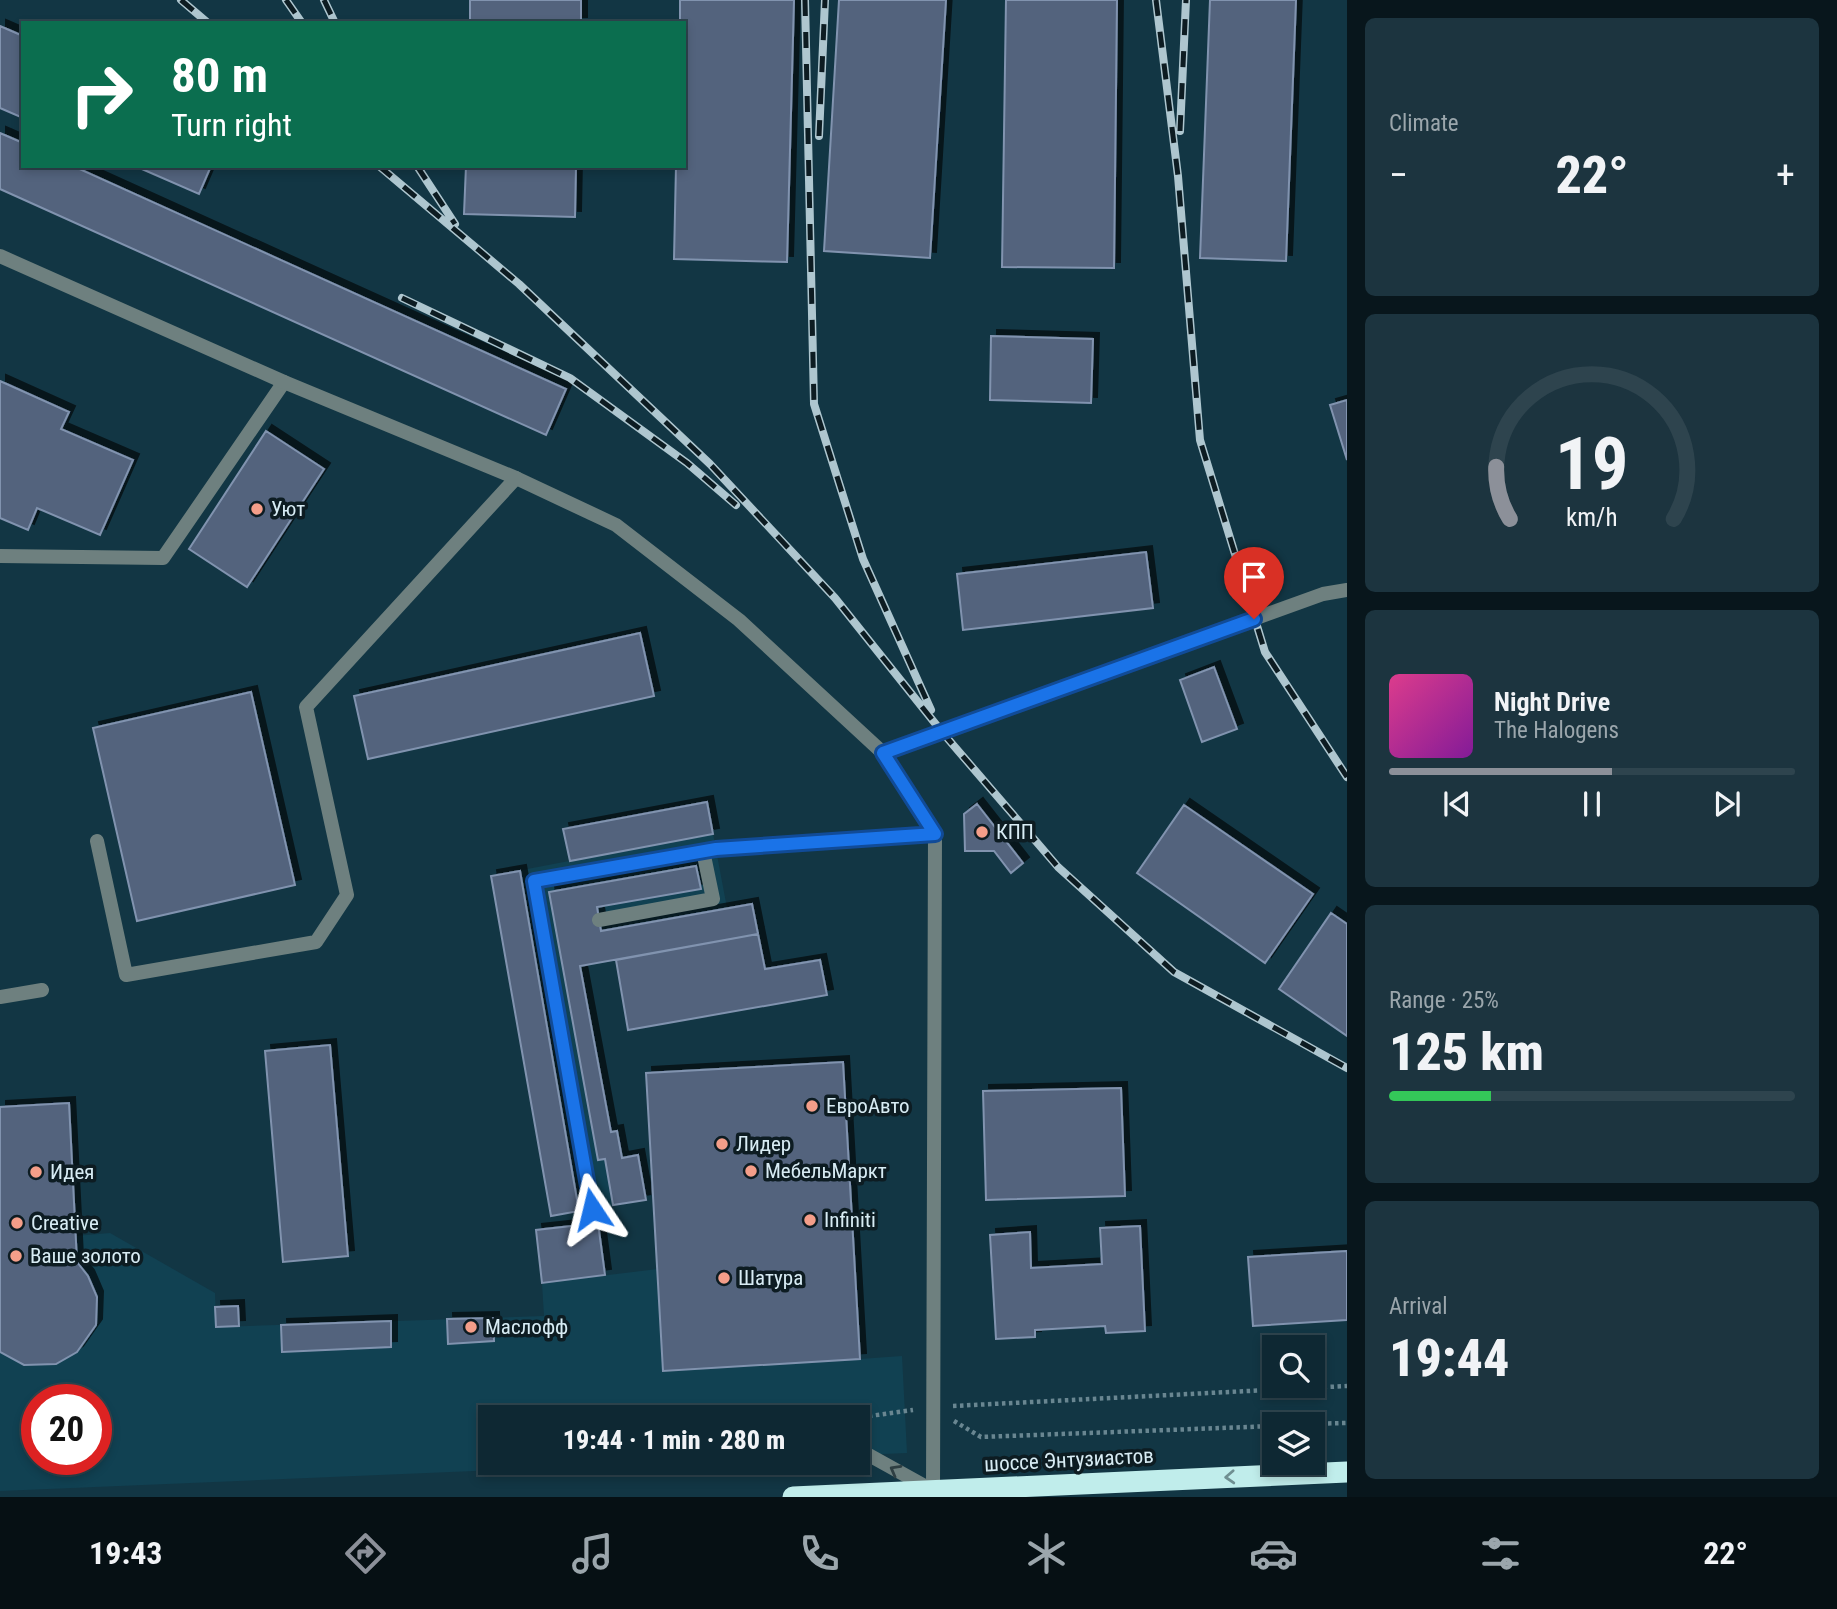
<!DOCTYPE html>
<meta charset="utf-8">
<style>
body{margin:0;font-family:"Roboto Condensed",sans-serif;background:#1c343f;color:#f1f3f6;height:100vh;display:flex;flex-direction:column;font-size:26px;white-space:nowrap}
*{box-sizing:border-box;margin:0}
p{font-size:23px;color:#9ba6ac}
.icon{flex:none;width:38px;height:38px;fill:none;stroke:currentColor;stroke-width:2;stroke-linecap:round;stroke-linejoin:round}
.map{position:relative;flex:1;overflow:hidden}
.details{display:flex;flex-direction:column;gap:18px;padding:18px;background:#08161c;width:490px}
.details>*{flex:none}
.guide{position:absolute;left:21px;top:21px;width:665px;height:147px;border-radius:0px;box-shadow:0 4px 10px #0003,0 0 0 2px #2e444e;background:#0b6e4f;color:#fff;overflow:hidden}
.controls{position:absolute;left:1262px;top:1335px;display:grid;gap:14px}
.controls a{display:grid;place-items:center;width:63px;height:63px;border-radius:0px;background:#0e2833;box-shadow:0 4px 10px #0003,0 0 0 2px #2e444e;font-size:35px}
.speed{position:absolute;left:21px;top:1384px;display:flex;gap:14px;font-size:35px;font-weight:700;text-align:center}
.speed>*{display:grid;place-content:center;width:91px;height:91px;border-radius:50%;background:#0e2833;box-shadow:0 4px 10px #0003,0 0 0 2px #2e444e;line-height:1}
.speed .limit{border:10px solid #d22;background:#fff;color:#111}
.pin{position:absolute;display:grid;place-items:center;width:60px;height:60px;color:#fff;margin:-72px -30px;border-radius:50% 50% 50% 0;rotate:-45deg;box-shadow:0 0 7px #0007}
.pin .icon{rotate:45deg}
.me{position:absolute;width:77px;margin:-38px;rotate:350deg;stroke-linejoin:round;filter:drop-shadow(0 0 5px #0008)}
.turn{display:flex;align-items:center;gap:24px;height:147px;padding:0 35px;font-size:32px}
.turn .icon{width:91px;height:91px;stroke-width:2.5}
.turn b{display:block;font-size:49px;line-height:60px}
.big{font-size:52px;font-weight:800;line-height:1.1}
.details .tile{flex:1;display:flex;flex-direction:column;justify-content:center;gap:10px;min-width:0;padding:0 24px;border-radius:10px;background:#1c343f}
.details .dial{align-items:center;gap:0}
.dial svg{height:182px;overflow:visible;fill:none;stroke:#2e444e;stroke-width:7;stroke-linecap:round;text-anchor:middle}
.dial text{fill:#f1f3f6;stroke:none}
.song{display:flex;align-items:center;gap:21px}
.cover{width:84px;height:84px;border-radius:10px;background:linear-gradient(135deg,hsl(330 70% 55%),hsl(290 70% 35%))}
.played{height:7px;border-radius:4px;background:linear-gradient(90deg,#8c9099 55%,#2e444e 55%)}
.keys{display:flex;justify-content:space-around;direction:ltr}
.heat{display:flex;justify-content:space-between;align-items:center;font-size:38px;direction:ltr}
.charge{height:10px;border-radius:5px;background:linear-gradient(90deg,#34c759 25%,#2e444e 0)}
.trip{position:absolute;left:478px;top:1405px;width:392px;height:70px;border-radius:0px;background:#0e2833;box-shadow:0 4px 10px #0003,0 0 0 2px #2e444e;font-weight:800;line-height:70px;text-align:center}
.menu{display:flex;height:112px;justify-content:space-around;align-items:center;background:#061014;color:#9ba6ac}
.menu .icon{width:49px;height:49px}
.menu .active{color:#8c9099}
.menu b{font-size:32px;color:#f1f3f6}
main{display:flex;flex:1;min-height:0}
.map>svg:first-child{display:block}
.built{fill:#114152;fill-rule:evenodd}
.building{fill:#52637d;stroke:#8193af;stroke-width:2;filter:url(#shadow)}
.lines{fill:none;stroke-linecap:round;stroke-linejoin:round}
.path{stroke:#698691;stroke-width:4.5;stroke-dasharray:3.5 3.5;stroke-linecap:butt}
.lane{stroke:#6e807f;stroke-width:14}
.street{stroke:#6e807f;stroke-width:14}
.highway{stroke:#c0edeb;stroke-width:21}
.rail-casing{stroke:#aec6cf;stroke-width:8}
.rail{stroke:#0d1c22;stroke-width:5;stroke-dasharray:16;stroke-linecap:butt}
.oneway{stroke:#2f3f43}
.oneway2{stroke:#6f8f91}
.route-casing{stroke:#114b97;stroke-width:18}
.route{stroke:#1a73e8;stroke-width:12}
.poi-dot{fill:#f49e89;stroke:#0d1c22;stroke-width:2.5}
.labels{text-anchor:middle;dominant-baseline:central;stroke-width:7;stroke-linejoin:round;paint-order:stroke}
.poi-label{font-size:21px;fill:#d8ecf4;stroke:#0d1c22;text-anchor:start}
.street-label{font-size:21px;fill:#d8ecf4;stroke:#0d1c22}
</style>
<main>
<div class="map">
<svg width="1347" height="1497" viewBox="0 0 1347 1497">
<defs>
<filter id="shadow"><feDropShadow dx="6" dy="-6" stdDeviation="0" flood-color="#0009"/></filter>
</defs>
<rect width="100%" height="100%" fill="#123644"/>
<path class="built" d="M707 802 727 908 752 904 758 934 580 967 611 1132 617 1131 622 1158 638 1155 646 1200 551 1216 491 876 569 861 563 829Z
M69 1103 75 1236 110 1233 215 1293 216 1327 544 1316 542 1283 658 1269 860 1359 902 1356 907 1453 858 1455V1418H490V1463H667L0 1491V1107ZM37 1400H96V1460H37Z"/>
<path class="building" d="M470 0H581V23H470Z
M680 0H794L787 262 674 259 676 166H684V23H680Z
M839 0H946L930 258 824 251Z
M1006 0H1117L1114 268 1002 267Z
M1210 0H1296L1286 261 1200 258Z
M0 26 23 36V118L0 108Z
M0 133 23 143V166H73L566 389 546 435 0 189Z
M135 166H211L199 194Z
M466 166H576L575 217 464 214Z
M991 336 1093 339 1091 403 990 400Z
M0 381 69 412 61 429 133 460 100 535 37 508 28 530 0 518Z
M1347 400V460L1330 405Z
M266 431 324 469 247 587 189 549Z
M1146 552 1153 608 963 630 957 574Z
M640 633 654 696 368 759 354 696Z
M1214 667 1237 729 1202 742 1180 680Z
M251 692 295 885 137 921 93 728Z
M707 802 713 834 570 861 563 829Z
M977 804 1023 863 1011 873 994 851H965L964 814Z
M1184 805 1313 894 1265 963 1137 873Z
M696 866 701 889 597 907 601 931 752 904 758 934 580 966 611 1132 617 1131 622 1158 638 1155 646 1200 613 1205 605 1159 598 1160 549 892Z
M520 871 579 1211 551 1216 491 876Z
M1331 913 1347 924V1036L1279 989Z
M758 934 765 969 820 960 827 995 628 1030 616 960Z
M330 1045 348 1256 283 1262 265 1051Z
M843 1062 860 1359 663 1371 646 1073Z
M1121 1088 1125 1196 986 1200 983 1091Z
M69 1103 77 1262 88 1276 97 1297 96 1325 77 1352 56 1364 24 1365 0 1352V1107Z
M598 1223 605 1275 542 1283 536 1230Z
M1140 1226 1145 1331 1106 1333 1105 1326 1035 1330V1337L996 1339 990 1235 1030 1232 1031 1268 1102 1264 1100 1228Z
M1347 1251V1320L1253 1326 1248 1257Z
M238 1306 239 1326 216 1327 215 1307Z
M493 1318 494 1341 448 1344 447 1319Z
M391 1321V1347L282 1352 281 1325Z"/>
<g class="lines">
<path class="path" d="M953 1406 1347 1386
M855 1418 913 1410
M954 1421 981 1437 1274 1426
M1300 1424 1347 1423"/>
<path class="lane" d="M0 556 163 558 284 382
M883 753 1323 594 1347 590
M97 841 126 975 316 942 347 895 306 707 516 478
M599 920 713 899 703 851
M0 997 42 990
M592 1209 534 881 716 849 935 834
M858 1449 932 1490"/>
<path class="street" d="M0 256 284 382 516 478 616 525 739 620 883 753 935 834 933 1491"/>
<path class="highway" d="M793 1497 1347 1472"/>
<g class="rail-casing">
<path id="rail" d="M181 0 208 23
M286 0 302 23
M324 0 335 23
M805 0 814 404 863 559 931 710
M1156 0 1178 176 1200 440 1265 652 1347 777
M1180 131 1186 0
M819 136 825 0
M379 166 519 284 710 464 835 598 942 732 1058 867 1174 972 1347 1068
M417 166 455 224
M402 298 570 378 687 463 736 505"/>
</g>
<use href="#rail" class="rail"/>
</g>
<defs><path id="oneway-chevron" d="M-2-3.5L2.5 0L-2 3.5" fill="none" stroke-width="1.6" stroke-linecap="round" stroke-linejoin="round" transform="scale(1.75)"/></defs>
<use class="oneway" href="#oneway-chevron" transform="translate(895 1470) rotate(-151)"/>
<use class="oneway2" href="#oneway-chevron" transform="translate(1230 1477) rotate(177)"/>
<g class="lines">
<g class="route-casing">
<path id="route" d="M592 1209 534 881 716 849 935 834 883 753 1254 619"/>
</g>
<use href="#route" class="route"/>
</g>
<g class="poi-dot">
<circle cx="257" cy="509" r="7"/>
<circle cx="982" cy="832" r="7"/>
<circle cx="812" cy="1106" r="7"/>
<circle cx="722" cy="1144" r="7"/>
<circle cx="751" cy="1171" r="7"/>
<circle cx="36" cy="1172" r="7"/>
<circle cx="810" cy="1220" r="7"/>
<circle cx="17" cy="1223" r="7"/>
<circle cx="16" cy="1256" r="7"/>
<circle cx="724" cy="1278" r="7"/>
<circle cx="471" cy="1327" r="7"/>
</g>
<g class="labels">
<g class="poi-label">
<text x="271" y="509">Уют</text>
<text x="996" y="832">КПП</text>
<text x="826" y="1106">ЕвроАвто</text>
<text x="736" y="1144">Лидер</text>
<text x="765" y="1171">МебельМаркт</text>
<text x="50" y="1172">Идея</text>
<text x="824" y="1220">Infiniti</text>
<text x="31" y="1223">Creative</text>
<text x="30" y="1256">Ваше золото</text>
<text x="738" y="1278">Шатура</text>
<text x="485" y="1327">Маслофф</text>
</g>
<g class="street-label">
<text transform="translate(1069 1460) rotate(-3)">шоссе Энтузиастов</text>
</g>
</g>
</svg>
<div class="controls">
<a><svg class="icon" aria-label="search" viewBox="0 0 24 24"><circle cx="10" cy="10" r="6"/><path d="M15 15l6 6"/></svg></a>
<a><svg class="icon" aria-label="layers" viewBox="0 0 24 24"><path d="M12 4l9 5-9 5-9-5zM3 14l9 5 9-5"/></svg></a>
</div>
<div class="speed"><div class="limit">20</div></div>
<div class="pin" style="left:1254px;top:619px;background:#d93025"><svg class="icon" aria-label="arrive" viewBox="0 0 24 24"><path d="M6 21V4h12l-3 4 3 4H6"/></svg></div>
<svg class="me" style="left:592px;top:1209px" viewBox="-20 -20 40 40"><path d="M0-17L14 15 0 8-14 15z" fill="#1a73e8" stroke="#fff" stroke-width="4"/></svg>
<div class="trip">19:44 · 1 min · 280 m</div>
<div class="guide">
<div class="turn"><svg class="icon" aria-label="right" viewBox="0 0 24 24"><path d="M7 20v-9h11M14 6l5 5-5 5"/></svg><div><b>80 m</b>Turn right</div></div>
</div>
</div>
<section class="details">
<div class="tile"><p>Climate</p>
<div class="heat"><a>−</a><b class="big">22°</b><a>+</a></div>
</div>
<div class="tile dial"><svg viewBox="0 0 100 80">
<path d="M14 69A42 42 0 1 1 86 69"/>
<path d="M14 69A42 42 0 0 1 8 46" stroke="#8c9099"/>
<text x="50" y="56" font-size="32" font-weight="700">19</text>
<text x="50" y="72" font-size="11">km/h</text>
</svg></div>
<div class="tile">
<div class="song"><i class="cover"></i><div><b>Night Drive</b><p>The Halogens</p></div></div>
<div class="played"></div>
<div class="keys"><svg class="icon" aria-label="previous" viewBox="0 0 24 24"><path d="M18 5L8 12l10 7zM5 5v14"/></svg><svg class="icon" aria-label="pause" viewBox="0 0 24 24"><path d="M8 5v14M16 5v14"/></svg><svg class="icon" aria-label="next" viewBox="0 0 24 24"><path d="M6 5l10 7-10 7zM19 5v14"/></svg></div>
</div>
<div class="tile"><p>Range · 25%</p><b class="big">125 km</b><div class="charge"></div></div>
<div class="tile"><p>Arrival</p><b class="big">19:44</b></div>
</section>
</main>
<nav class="menu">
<b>19:43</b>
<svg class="icon active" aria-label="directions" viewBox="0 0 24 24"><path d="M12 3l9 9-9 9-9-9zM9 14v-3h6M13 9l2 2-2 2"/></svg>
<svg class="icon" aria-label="music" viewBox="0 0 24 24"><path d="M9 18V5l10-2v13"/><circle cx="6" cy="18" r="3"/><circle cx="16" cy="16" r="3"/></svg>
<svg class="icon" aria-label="phone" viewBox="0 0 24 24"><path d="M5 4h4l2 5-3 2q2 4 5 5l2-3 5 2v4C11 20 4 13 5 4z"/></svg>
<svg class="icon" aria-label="climate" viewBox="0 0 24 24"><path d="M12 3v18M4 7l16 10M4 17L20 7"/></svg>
<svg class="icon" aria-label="car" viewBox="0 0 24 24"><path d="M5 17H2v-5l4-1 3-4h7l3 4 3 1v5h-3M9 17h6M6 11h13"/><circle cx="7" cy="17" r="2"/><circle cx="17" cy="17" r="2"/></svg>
<svg class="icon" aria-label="filters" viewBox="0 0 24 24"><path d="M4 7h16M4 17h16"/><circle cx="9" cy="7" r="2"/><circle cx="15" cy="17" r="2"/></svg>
<b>22°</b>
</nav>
